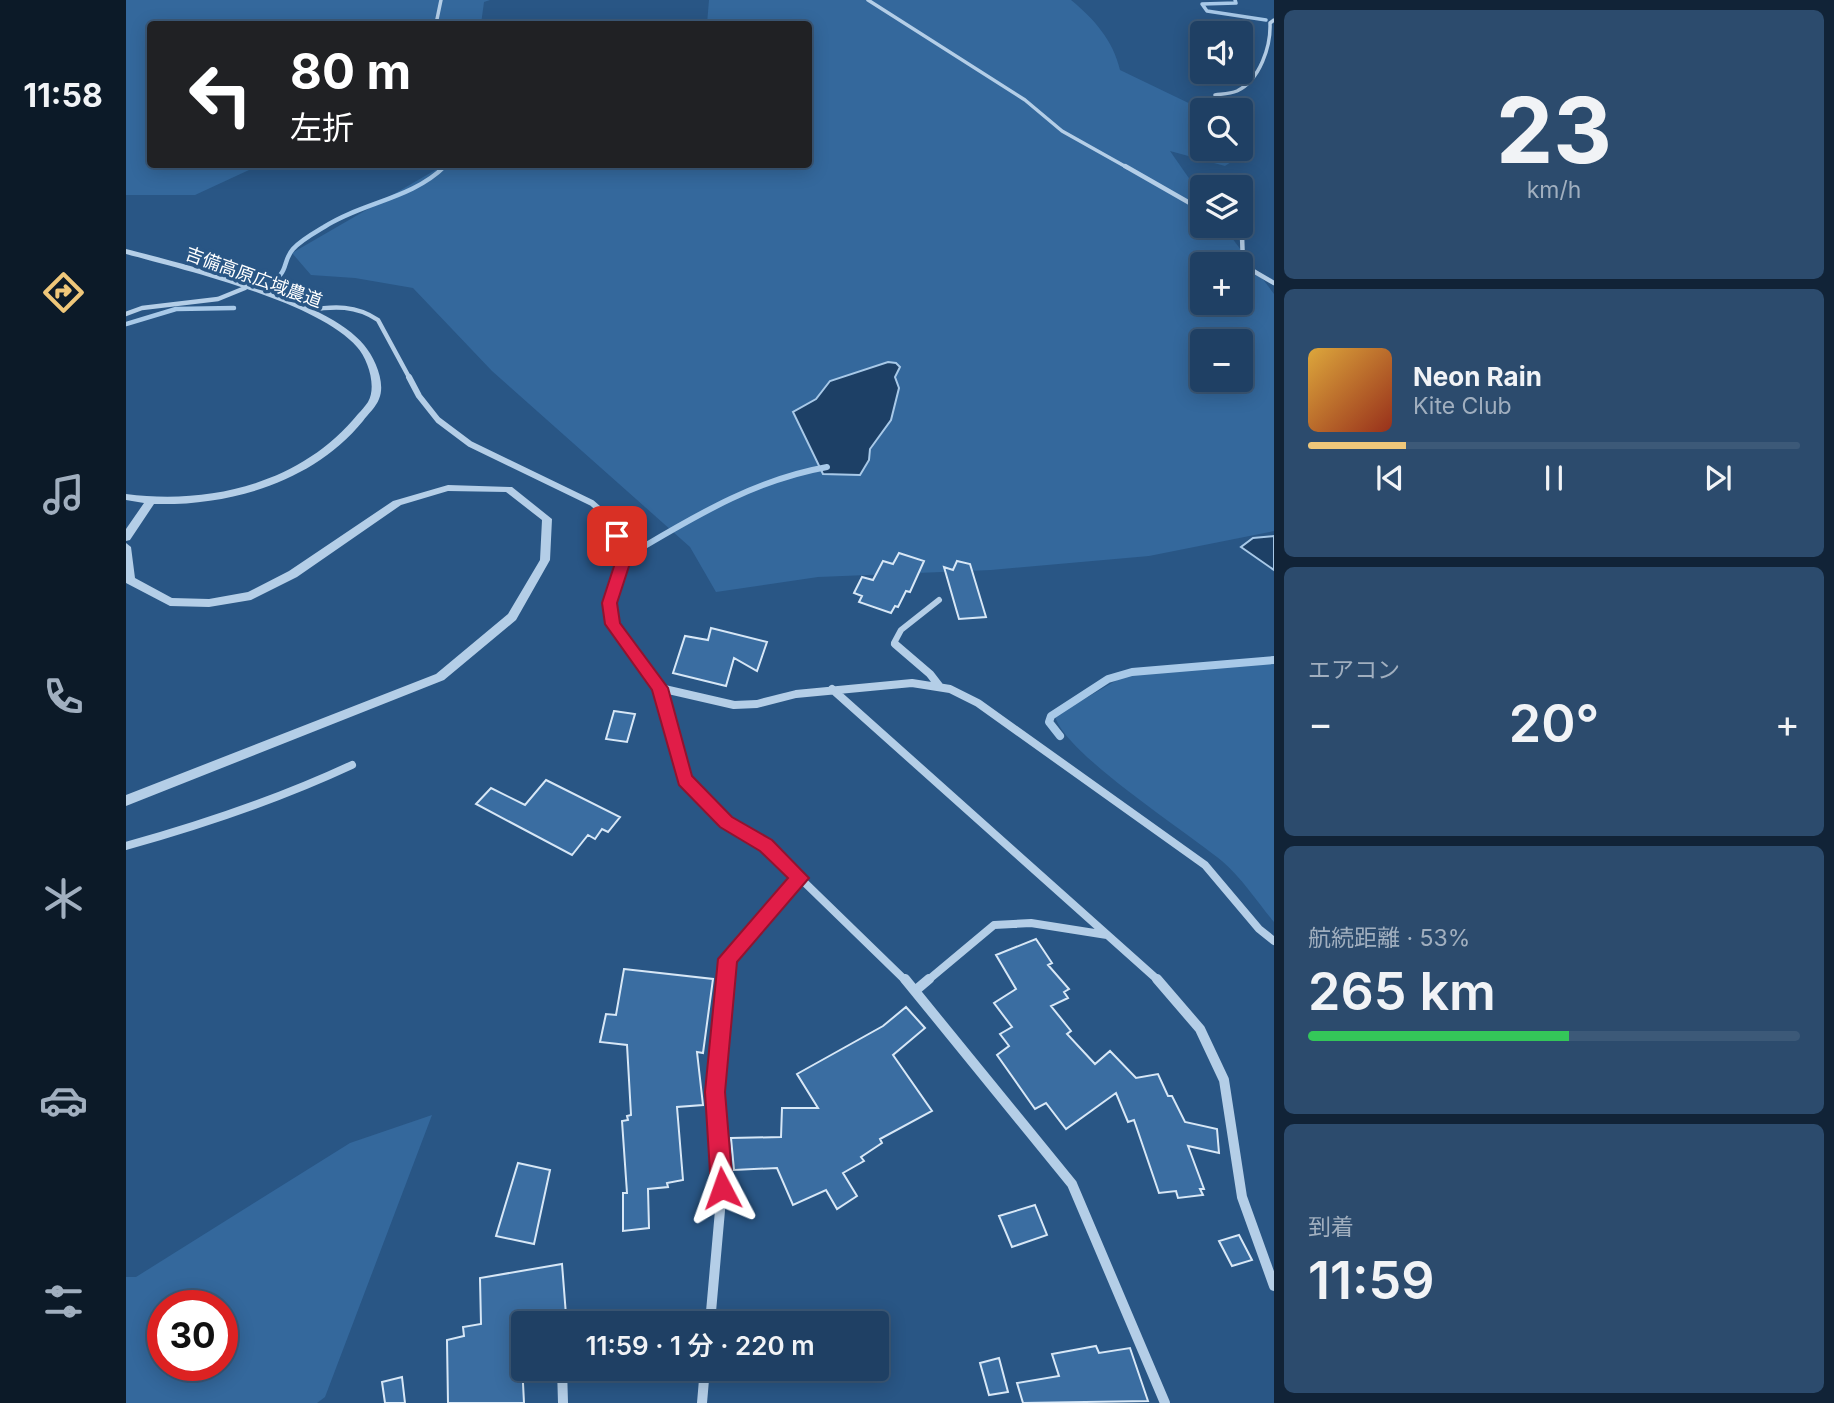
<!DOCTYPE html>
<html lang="ja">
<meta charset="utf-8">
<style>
body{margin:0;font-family:Inter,"Noto Sans JP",sans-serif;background:#2c4b6d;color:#f1f3f6;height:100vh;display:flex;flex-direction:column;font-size:26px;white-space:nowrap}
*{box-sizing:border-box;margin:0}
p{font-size:23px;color:#a1afbf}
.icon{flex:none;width:38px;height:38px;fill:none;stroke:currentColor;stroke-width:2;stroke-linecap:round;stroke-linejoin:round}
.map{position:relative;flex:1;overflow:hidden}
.drawer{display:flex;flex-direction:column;gap:10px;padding:10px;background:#112337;width:560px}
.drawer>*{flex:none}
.top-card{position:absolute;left:21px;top:21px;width:665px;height:147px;border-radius:7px;box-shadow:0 4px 18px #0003,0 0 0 2px #3c5978;background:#202124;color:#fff;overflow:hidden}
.fabs{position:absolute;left:1064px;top:21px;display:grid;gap:14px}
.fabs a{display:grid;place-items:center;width:63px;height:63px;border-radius:7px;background:#1f4064;box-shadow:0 4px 18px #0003,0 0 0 2px #3c5978;font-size:35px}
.speed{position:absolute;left:21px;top:1290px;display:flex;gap:14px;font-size:35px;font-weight:700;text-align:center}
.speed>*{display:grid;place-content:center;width:91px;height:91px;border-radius:50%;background:#1f4064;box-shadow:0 4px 18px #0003,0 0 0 2px #3c5978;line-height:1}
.speed .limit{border:10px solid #d22;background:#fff;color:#111}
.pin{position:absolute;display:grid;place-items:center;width:60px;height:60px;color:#fff;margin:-30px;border-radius:14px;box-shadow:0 4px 10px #0006}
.me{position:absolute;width:77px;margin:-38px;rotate:356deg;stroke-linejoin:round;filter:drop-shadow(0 0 5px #0008)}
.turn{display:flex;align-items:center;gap:24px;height:147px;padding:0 28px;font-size:32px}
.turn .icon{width:91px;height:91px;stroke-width:2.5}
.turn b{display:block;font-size:49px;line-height:60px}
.big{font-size:52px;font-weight:600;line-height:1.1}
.drawer .tile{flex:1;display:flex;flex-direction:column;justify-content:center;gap:10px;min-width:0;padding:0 24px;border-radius:10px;background:#2c4b6d}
.drawer .dial{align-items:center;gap:0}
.dial b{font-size:91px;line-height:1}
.song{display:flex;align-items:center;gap:21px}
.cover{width:84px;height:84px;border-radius:10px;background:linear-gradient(135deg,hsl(40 70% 55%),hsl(10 70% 35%))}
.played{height:7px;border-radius:4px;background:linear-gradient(90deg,#efc77a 20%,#3c5978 20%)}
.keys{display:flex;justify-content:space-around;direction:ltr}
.heat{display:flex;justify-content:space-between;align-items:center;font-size:38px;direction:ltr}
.charge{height:10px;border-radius:5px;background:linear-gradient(90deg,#34c759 53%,#3c5978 0)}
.trip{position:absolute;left:385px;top:1311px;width:378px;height:70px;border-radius:7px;background:#1f4064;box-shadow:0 4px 18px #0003,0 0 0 2px #3c5978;font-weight:600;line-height:70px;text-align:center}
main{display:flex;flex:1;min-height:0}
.dock{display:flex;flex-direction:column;width:126px;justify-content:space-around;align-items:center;background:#0c1a28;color:#a1afbf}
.dock .icon{width:49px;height:49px}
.dock .current{color:#efc77a}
.dock b{font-size:32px;color:#f1f3f6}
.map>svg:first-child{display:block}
.green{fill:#34689c;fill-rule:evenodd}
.water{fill:#1d4066;stroke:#a8c9e8;stroke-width:2}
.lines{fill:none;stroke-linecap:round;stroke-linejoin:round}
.stream-far3{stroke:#a8c9e8;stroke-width:3.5}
.stream-far2{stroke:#a8c9e8;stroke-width:4.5}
.stream-far1{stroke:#a8c9e8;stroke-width:6}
.stream{stroke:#a8c9e8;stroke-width:8}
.building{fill:#3a6da1;stroke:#d7e7f6;stroke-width:2}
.minor-far4{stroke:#b4cee7;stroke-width:3.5}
.minor-far3{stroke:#b4cee7;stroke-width:4.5}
.minor-far2{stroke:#b4cee7;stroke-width:6}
.minor-far1{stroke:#b4cee7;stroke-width:8}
.minor{stroke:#b4cee7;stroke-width:10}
.tertiary{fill:#b4cee7;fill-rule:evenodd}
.route{fill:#e11d48;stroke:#92132f;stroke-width:2}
.labels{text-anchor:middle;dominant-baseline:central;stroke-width:7;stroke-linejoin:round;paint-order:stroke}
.far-street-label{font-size:18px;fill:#fff;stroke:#295685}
</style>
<main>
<nav class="dock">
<b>11:58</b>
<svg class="icon current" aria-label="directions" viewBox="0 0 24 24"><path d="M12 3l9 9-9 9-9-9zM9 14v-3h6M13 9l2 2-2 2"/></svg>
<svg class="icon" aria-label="music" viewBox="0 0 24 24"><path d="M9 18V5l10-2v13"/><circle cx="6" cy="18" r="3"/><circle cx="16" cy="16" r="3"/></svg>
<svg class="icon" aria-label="phone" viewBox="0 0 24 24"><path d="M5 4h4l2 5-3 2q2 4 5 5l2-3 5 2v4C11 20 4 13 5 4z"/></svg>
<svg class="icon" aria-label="climate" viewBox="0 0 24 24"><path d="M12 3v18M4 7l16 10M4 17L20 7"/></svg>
<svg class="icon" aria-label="car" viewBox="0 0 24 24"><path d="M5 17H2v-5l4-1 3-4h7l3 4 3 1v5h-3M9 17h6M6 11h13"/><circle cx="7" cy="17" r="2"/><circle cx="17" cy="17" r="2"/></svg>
<svg class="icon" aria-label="filters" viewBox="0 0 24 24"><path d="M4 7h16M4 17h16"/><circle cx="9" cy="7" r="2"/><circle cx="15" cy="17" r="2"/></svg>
</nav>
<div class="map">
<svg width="1148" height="1403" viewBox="0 0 1148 1403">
<rect width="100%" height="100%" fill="#295685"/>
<path class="green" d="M0 0H364L358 2 355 24H24V164L134 165 69 195H0Z
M583 0H945C968 19 987 40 994 70L1077 110 1076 149H1104L1111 158 1099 166 1044 151 1076 197V226H1097L1148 294V531L1023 556 865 570 692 577 590 592 564 547 366 371 287 288 229 278 185 275 166 253 318 165 682 164V24H581ZM1076 264H1115V303H1076ZM1076 341H1115V380H1076Z
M1148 664V922C1132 903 1116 878 1096 861 1061 832 938 753 929 716L998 676 1076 667Z
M306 1115 199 1397 191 1403H0V1277H10L224 1143ZM37 1306H96V1365H37Z"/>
<path class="water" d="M762 362 770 363 774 367 769 377 773 388 765 420 744 449 743 460 734 475 697 474 667 412 690 399 704 381Z
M1148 536V570L1115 547 1127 538Z"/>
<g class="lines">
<path class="stream-far3" d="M1109 0 1110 3 1076 4 1081 11 1140 20
M318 168 322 164"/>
<path class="stream-far2" d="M137 284C166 275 154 264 167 249 175 240 188 233 198 227 237 202 286 199 319 166
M0 324 50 309 108 308"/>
<path class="stream-far1" d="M517 547C576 512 633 479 701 467"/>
<path class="stream" d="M934 736 923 722 925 716 982 679 1006 672 1148 660"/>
</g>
<path class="building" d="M773 553 798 561 784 592 780 591 772 607 769 606 765 613 733 602 736 596 728 593 736 577 747 580 757 561 767 564Z
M831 561 844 564 860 617 833 619 818 567 827 570Z
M585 628 641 642 631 671 608 658 600 686 547 673 559 636 582 640Z
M488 711 509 714 501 742 480 739Z
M420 780 494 817 482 832 476 829 469 839 462 835 446 855 350 804 365 788 399 805Z
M910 939 926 963 922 965 943 989 938 992 942 998 925 1006 945 1031 941 1034 969 1064 984 1051 1010 1078 1032 1074 1042 1096H1046L1059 1122 1091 1129 1093 1153 1062 1146 1078 1189H1074L1077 1195 1052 1198 1050 1191 1033 1193 1008 1120 1002 1122 990 1093 940 1129 920 1103 909 1109 871 1055 883 1046 874 1034 886 1027 868 1003 890 989 870 955Z
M498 969 587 979 577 1053 571 1052 577 1105 551 1107 557 1180 541 1183 542 1187 522 1189 523 1228 497 1231V1193H501L496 1121 502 1120 501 1116 505 1115 501 1045 474 1042 480 1014 490 1015Z
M780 1007 799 1028 767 1055 806 1111 754 1139 756 1143 735 1157 738 1161 717 1173 731 1196 711 1209 700 1190 667 1205 651 1168 608 1170 605 1138 655 1137 656 1108H692L671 1074 757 1026Z
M392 1163 424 1170 408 1244 370 1236Z
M909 1205 921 1235 886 1247 873 1216Z
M1113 1235 1126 1260 1106 1266 1093 1241Z
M436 1264 440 1315 394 1323 398 1403H322L321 1340 338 1336 337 1327 355 1324 354 1278Z
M970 1346 973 1353 1004 1348 1022 1401 897 1403 891 1383 933 1376 926 1354Z
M873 1358 882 1392 863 1395 854 1363Z
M276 1377 279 1403H259L256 1382Z"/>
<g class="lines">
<path class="minor-far4" d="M742 0 899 100 936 131 1002 168
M310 24 315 0
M1089 95C1096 94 1104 94 1111 91 1134 80 1145 46 1144 23L1148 20"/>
<path class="minor-far3" d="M999 166 1076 210
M1102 226 1116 235 1117 265 1148 283
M183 310C208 306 230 305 252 320L284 379
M0 314 16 308 92 299 119 288"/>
<path class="minor-far2" d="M283 377 293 396 312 420 344 444 466 503 483 518 497 560 484 603 487 624 503 645
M770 645 768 643 775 630 813 600"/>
<path class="minor-far1" d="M501 644 534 688 559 780 600 822 640 845 780 981
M769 644 804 674 814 687
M534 688 608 705 631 704 670 694 786 683 824 689 852 703 1079 865 1133 929 1148 941
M706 689 1033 981
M0 846C79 824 151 800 226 765
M600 981 602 959 674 878
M801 981 868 925 905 923 981 935"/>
<path class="minor" d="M779 979 946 1184 1039 1403
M1031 979 1074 1029 1098 1080 1116 1197 1148 1286
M790 990 803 979
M584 1323 596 1188 589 1092 600 979
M436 1368 437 1403
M576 1403 579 1368"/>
<path class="tertiary" d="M0 249C58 264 202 299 238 345 249 358 260 383 253 399 250 407 242 414 237 421 187 482 105 506 28 504L4 540 0 541V529L18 503 0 500V494C85 505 176 483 232 414 235 411 239 406 242 402 251 387 242 359 231 347 192 302 59 270 0 254Z
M322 485 386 487 426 519 424 560 390 620 318 680 0 806V795L310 674 382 614 414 560 416 520 380 492 322 491 275 505 171 577 125 600 83 607 44 606 0 583V543L5 547 9 578 46 598 83 599 122 592 163 571 267 501Z"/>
</g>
<path class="route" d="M491 531 498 536 505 560 491 603 494 623 542 688 566 776 606 817 646 840 683 878 611 962 599 1092 607 1188 604 1195 596 1199 589 1195 585 1188 579 1092 592 959 662 878 634 851 594 827 553 785 526 690 479 624 476 603 490 560 484 536Z"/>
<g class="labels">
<g class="far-street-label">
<text transform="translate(128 277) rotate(20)">吉備高原広域農道</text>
</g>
</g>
</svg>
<div class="fabs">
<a><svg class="icon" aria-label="sound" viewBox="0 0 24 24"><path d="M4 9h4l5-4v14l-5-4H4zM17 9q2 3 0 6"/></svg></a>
<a><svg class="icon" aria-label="search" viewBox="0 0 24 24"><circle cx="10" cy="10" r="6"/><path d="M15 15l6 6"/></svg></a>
<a><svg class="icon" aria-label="layers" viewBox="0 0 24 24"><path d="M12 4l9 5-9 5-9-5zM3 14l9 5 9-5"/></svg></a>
<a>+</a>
<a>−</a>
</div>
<div class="speed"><div class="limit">30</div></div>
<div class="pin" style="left:491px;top:536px;background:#d93025"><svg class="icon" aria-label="arrive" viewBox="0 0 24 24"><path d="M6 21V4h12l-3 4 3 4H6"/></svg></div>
<svg class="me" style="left:596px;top:1188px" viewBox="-20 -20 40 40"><path d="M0-17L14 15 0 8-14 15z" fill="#e11d48" stroke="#fff" stroke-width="4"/></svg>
<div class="trip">11:59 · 1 分 · 220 m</div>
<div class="top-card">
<div class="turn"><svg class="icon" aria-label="left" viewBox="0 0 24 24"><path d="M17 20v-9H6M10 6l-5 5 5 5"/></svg><div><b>80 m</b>左折</div></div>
</div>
</div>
<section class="drawer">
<div class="tile dial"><b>23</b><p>km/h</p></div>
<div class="tile">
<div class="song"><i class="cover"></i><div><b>Neon Rain</b><p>Kite Club</p></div></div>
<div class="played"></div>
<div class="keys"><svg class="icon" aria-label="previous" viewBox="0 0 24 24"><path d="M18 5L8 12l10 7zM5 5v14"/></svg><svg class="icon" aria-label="pause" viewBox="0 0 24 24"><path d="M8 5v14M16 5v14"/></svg><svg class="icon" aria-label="next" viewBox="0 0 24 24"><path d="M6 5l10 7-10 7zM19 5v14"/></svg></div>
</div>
<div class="tile"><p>エアコン</p>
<div class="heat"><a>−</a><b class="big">20°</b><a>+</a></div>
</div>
<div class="tile"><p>航続距離 · 53%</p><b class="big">265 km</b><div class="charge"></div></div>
<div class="tile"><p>到着</p><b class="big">11:59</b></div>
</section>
</main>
